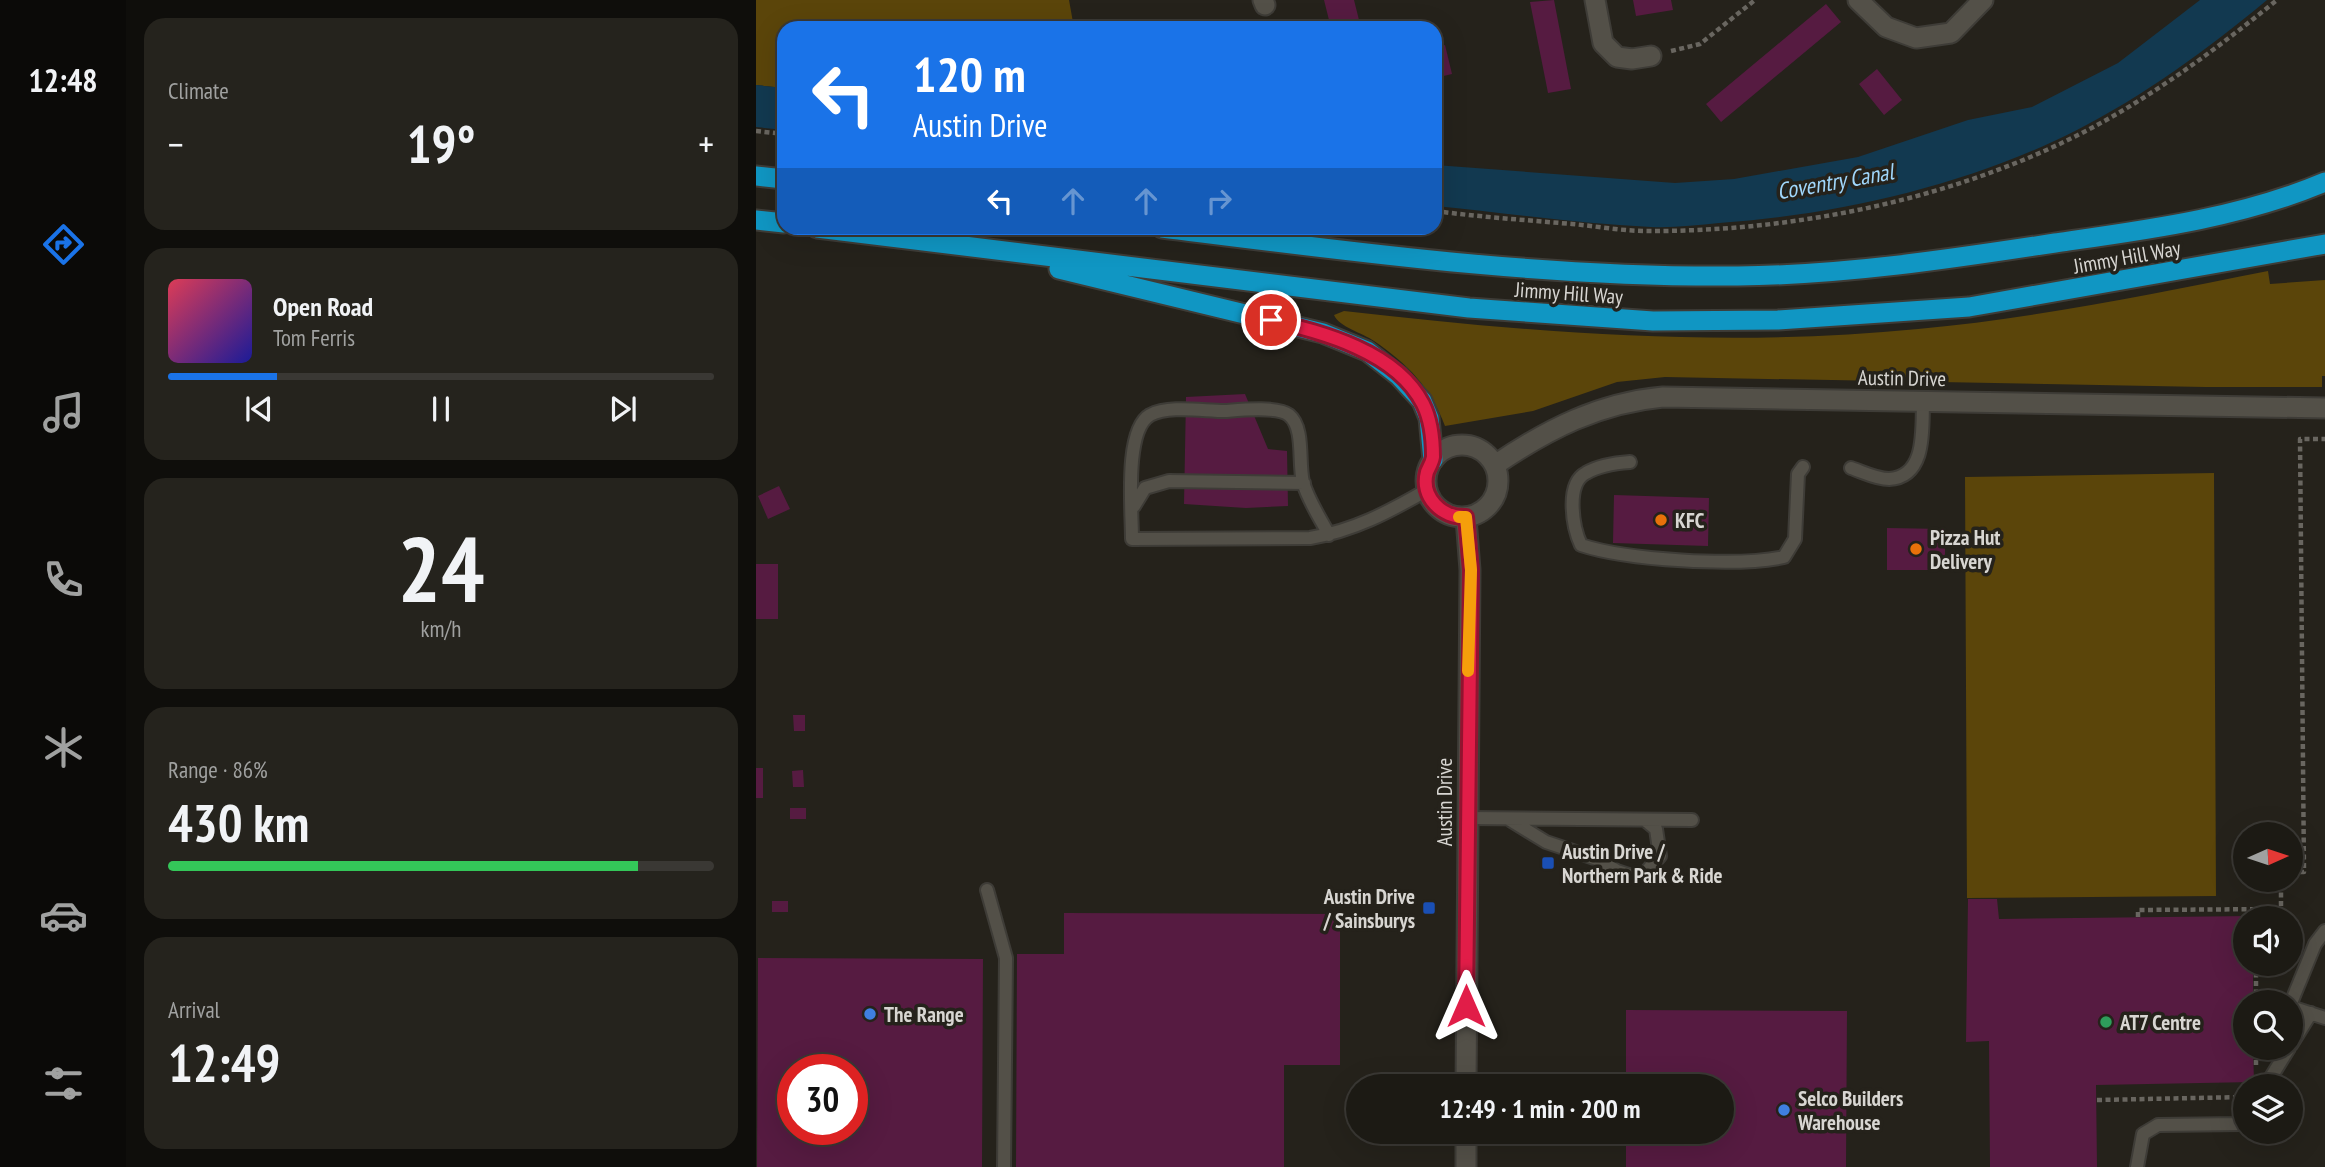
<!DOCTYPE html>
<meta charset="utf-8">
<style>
body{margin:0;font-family:"PT Sans Narrow",sans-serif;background:#25231d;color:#f1f3f6;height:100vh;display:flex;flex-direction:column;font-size:26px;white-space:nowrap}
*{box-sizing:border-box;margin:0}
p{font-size:23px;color:#a0a1a0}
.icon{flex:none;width:38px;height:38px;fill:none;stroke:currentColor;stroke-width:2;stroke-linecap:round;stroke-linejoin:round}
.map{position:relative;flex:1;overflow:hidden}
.panel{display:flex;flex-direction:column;gap:18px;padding:18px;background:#0f0e0b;width:630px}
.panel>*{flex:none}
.top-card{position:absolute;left:21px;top:21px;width:665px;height:214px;border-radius:21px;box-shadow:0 7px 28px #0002,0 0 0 2px #3a3834;background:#1a73e8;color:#fff;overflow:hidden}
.needle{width:46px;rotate:87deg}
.buttons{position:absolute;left:1477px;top:822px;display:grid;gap:14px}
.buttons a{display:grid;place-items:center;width:70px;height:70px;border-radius:50%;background:#1c1a14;box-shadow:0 7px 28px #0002,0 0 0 2px #3a3834;font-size:35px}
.speed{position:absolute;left:21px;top:1054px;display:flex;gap:14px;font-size:35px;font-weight:700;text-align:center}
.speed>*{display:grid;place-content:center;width:91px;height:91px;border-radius:50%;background:#1c1a14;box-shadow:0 7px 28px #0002,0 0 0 2px #3a3834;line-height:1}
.speed .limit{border:10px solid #d22;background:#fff;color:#111}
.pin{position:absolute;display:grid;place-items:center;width:60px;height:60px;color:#fff;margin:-30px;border:4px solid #fff;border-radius:50%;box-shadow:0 2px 7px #0007}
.me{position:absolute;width:77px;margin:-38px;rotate:0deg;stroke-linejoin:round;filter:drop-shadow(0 0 5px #0008)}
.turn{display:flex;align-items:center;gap:24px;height:147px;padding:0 21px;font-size:32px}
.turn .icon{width:91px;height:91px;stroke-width:2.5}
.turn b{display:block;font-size:49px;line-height:60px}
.lanes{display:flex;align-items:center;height:66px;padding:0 21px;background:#0003;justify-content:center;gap:35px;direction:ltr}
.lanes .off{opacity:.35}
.big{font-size:52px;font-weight:800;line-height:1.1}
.panel .tile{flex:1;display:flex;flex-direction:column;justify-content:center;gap:10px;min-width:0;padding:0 24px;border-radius:21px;background:#25231d}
.panel .dial{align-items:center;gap:0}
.dial b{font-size:91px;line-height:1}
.song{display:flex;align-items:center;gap:21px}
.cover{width:84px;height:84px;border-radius:10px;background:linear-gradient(135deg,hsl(350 70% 55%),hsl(240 70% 35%))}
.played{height:7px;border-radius:4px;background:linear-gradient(90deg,#1a73e8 20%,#3a3834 20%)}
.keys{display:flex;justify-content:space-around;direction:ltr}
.heat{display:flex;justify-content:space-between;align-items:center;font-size:38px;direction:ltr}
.charge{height:10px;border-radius:5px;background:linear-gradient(90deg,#34c759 86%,#3a3834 0)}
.trip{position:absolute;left:590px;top:1074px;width:388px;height:70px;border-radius:35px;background:#1c1a14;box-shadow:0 7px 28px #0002,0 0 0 2px #3a3834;font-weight:800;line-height:70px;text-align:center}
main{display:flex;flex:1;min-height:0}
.tab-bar{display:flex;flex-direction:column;width:126px;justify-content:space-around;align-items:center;background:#0b0a08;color:#a0a1a0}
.tab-bar .icon{width:49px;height:49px}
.tab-bar .active{color:#1a73e8}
.tab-bar b{font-size:32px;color:#f1f3f6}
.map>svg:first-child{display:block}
.green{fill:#5b450a}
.water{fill:#123950}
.building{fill:#561b41;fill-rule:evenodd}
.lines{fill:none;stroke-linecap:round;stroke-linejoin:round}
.service-casing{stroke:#3e3c37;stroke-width:16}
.minor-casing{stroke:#3e3c37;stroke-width:23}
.tertiary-casing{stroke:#3e3c37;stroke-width:23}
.trunk-casing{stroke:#3e3c37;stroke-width:23}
.path{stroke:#696660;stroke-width:4.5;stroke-dasharray:5 3.5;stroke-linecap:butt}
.service{stroke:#535048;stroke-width:12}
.minor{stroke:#535048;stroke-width:19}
.tertiary{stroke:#535048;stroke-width:19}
.trunk{stroke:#1096c3;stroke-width:19}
.route-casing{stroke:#92132f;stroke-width:18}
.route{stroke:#e11d48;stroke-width:12}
.slow{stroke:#f59e0b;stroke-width:12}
.food-dot{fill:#e8710a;stroke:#25221b;stroke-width:2.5}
.transit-dot{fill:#1a4fb4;stroke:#25221b;stroke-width:2.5}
.shop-dot{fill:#3f7fe0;stroke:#25221b;stroke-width:2.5}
.leisure-dot{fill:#2e9e5b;stroke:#25221b;stroke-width:2.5}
.labels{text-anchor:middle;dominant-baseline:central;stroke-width:7;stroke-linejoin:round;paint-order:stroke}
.street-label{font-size:21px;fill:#d8d6d2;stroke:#25221b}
.poi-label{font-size:21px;font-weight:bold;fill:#d8d6d2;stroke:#25221b;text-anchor:start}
.water-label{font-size:23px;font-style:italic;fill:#a0d7fc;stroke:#25221b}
</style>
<main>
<nav class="tab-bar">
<b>12:48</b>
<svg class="icon active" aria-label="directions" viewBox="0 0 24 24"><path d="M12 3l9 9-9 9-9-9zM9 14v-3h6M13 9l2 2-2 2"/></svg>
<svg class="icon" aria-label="music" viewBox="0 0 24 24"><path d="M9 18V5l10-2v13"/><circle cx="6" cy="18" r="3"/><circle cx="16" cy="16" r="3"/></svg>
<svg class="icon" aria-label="phone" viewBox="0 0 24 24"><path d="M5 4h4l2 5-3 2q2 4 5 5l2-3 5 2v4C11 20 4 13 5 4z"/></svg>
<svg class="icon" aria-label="climate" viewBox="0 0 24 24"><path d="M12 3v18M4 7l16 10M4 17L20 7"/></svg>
<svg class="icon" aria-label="car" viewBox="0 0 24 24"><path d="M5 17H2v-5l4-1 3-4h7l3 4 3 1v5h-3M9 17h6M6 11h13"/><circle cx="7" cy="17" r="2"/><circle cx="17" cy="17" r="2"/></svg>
<svg class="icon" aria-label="filters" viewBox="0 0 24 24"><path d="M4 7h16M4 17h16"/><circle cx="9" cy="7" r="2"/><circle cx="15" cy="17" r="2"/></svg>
</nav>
<section class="panel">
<div class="tile"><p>Climate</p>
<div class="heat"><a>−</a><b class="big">19°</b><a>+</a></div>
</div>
<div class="tile">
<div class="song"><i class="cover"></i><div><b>Open Road</b><p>Tom Ferris</p></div></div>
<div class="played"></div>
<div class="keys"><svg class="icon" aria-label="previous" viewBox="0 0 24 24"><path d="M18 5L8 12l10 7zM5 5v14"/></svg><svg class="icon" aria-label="pause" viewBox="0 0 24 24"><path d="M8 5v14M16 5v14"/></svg><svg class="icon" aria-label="next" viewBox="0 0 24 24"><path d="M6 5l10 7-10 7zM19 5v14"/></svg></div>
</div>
<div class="tile dial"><b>24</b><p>km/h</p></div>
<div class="tile"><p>Range · 86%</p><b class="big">430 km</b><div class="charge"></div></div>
<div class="tile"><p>Arrival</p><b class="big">12:49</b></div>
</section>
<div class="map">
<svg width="1569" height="1167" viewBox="0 0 1569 1167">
<rect width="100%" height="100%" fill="#25221b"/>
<path class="green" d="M0 0H313L318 28H28V88L0 85Z
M1512 271 1514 284 1569 280V376H1566V387H1449L909 377 861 382 777 411 689 426C675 388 652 364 618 341 607 333 583 327 578 315L588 311C779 333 970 348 1162 329 1280 318 1396 294 1512 271Z
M1458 473 1460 896 1211 898 1209 477Z"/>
<path class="water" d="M1444 0H1511C1452 49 1388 96 1319 131 1212 185 1082 215 963 223 941 225 917 228 895 227 823 224 751 213 679 206V165L919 183 978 179 1102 157 1212 120 1276 107 1362 63Z
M0 85 28 88V130L0 127Z"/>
<path class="building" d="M568 0H598L605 28H575Z
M798 0 815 89 792 93 774 2Z
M877 0H915L917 10 880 16Z
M1070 4 1085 22 965 122 950 104Z
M689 45 696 74 679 78V48Z
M1121 69 1146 100 1128 115 1103 84Z
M489 394 512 449 531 451 532 506 490 508 428 504 430 397Z
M23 486 34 509 12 519 2 496Z
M858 495 953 498 952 546 857 543Z
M1131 528 1189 529V570H1131Z
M0 564H22V619H0Z
M37 715H49V731H38Z
M0 768H7V798H0Z
M47 770 48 787H37L36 771Z
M34 808H50V819H34Z
M1212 899H1241L1243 919 1496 916V919H1489V964H1497V1003H1489V1048H1497L1498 1082 1340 1085 1341 1167H1234L1233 1041 1210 1042Z
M16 901H32V912H16Z
M308 913 584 914V1065H528V1167H260L261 954H308Z
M2 958 227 959 226 1167H1ZM37 1069H96V1129H37Z
M870 1010 1091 1011 1090 1167H870V1132H966V1087H870Z"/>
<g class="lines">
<g class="service-casing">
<path id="service" d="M874 462C860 463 842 466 830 473 809 484 817 528 825 545 870 560 981 567 1028 557L1039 539 1042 474 1047 467
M1095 468C1107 472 1120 479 1133 479 1171 477 1166 428 1167 401
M378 506 389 488 413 481 548 483
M573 535C564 518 552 500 547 482 542 463 549 428 533 415 522 406 483 410 469 411 447 411 413 405 394 415 368 430 376 510 376 539L554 538C597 531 633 512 671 490
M711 818 936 820
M754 820 790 842 841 859 861 871 876 876 890 872 904 856 900 829 889 820
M231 890 250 958 248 1167
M1535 1003 1559 944 1569 931
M1535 1007 1569 1018
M1535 1045 1555 1013
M1509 1087 1533 1048
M1381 1167 1387 1134 1402 1125 1486 1124 1489 1119"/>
</g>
<g class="minor-casing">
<path id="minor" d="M507 0 509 5
M839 0 847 43 861 57 876 59 895 56
M1102 0 1130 27 1160 38 1195 33 1227 0
M710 1087 714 570 710 518
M710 1167V1132"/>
</g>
<g class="tertiary-casing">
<path id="tertiary" d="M670 481a36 36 0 1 1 72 0a36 36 0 1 1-72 0Z
M739 465C792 429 843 403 907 397L1569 408"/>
</g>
<g class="trunk-casing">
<path id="trunk" d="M0 176 28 179
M0 220 28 223
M61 228 713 308 897 321 1022 320 1213 307 1569 244
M406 228C598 252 789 278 982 276 1088 275 1195 259 1299 243 1390 230 1484 218 1569 182
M303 269 567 333 611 351 643 376 666 401 673 418 677 460"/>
</g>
<path class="path" d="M915 51 944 44 999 0
M0 131 28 134
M679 211C724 217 770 220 816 224 840 226 865 231 890 231 1034 232 1190 201 1320 136 1392 100 1458 51 1521 0
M1535 872H1548L1544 439H1569
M1514 909V919
M1382 917V910L1525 909V880
M1500 1003V971L1515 970V964
M1500 1065V1048
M1341 1100 1489 1097"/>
<use href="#service" class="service"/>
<use href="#minor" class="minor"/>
<use href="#tertiary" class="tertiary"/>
<use href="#trunk" class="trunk"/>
</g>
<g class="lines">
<g class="route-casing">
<path id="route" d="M515 320C567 333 640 351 667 404 675 420 677 440 677 457 676 463 673 467 671 472 664 497 686 518 710 517L715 570 710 1006"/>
</g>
<use href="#route" class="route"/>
<path class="slow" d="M703 517H710L715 570 712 671"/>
</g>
<g class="food-dot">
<circle cx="905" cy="520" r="7"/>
<circle cx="1160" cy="549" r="7"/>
</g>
<g class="transit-dot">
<rect x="785" y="856" width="14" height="14" rx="3.5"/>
<rect x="666" y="901" width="14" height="14" rx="3.5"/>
</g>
<g class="shop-dot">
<circle cx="114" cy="1014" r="7"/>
<circle cx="1028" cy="1110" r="7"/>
</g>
<circle class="leisure-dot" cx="1350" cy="1022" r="7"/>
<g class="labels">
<g class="street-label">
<text transform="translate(1371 257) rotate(-10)">Jimmy Hill Way</text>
<text transform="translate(813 293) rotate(4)">Jimmy Hill Way</text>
<text transform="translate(1146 378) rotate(1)">Austin Drive</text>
<text transform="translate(688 802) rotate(-90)">Austin Drive</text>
</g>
<g class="poi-label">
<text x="919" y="520">KFC</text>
<text x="1174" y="537">Pizza Hut<tspan x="1174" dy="24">Delivery</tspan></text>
<text x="806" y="851">Austin Drive /<tspan x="806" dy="24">Northern Park &amp; Ride</tspan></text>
<text x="659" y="896" text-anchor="end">Austin Drive<tspan x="659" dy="24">/ Sainsburys</tspan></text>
<text x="128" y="1014">The Range</text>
<text x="1364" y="1022">AT7 Centre</text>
<text x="1042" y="1098">Selco Builders<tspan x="1042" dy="24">Warehouse</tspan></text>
</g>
<g class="water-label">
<text transform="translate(1079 181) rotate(-10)">Coventry Canal</text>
</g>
</g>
</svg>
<div class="buttons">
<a><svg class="needle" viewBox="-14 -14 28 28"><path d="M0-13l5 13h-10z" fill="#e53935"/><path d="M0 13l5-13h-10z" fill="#a0a1a0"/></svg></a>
<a><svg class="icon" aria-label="sound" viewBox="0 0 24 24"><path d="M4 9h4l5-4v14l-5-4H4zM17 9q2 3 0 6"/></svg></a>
<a><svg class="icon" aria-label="search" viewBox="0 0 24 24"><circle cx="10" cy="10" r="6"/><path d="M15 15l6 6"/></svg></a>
<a><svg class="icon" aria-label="layers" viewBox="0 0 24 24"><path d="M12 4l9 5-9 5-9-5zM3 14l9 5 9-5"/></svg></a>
</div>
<div class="speed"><div class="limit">30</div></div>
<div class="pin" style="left:515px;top:320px;background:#d93025"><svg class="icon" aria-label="arrive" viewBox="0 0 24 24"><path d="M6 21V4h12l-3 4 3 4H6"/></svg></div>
<svg class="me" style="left:710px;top:1006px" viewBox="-20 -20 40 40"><path d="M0-17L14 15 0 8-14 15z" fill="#e11d48" stroke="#fff" stroke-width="4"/></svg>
<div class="trip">12:49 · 1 min · 200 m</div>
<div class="top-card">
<div class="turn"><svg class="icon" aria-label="left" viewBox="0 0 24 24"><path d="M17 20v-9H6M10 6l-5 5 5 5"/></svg><div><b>120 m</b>Austin Drive</div></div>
<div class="lanes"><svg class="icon" aria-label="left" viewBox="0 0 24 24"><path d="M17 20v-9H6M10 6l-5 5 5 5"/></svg><svg class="icon off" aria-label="ahead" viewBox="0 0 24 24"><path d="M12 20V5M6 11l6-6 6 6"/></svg><svg class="icon off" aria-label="ahead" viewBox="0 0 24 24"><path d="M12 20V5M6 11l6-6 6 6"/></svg><svg class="icon off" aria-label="right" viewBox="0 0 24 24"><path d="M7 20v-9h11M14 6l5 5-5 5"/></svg></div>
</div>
</div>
</main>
